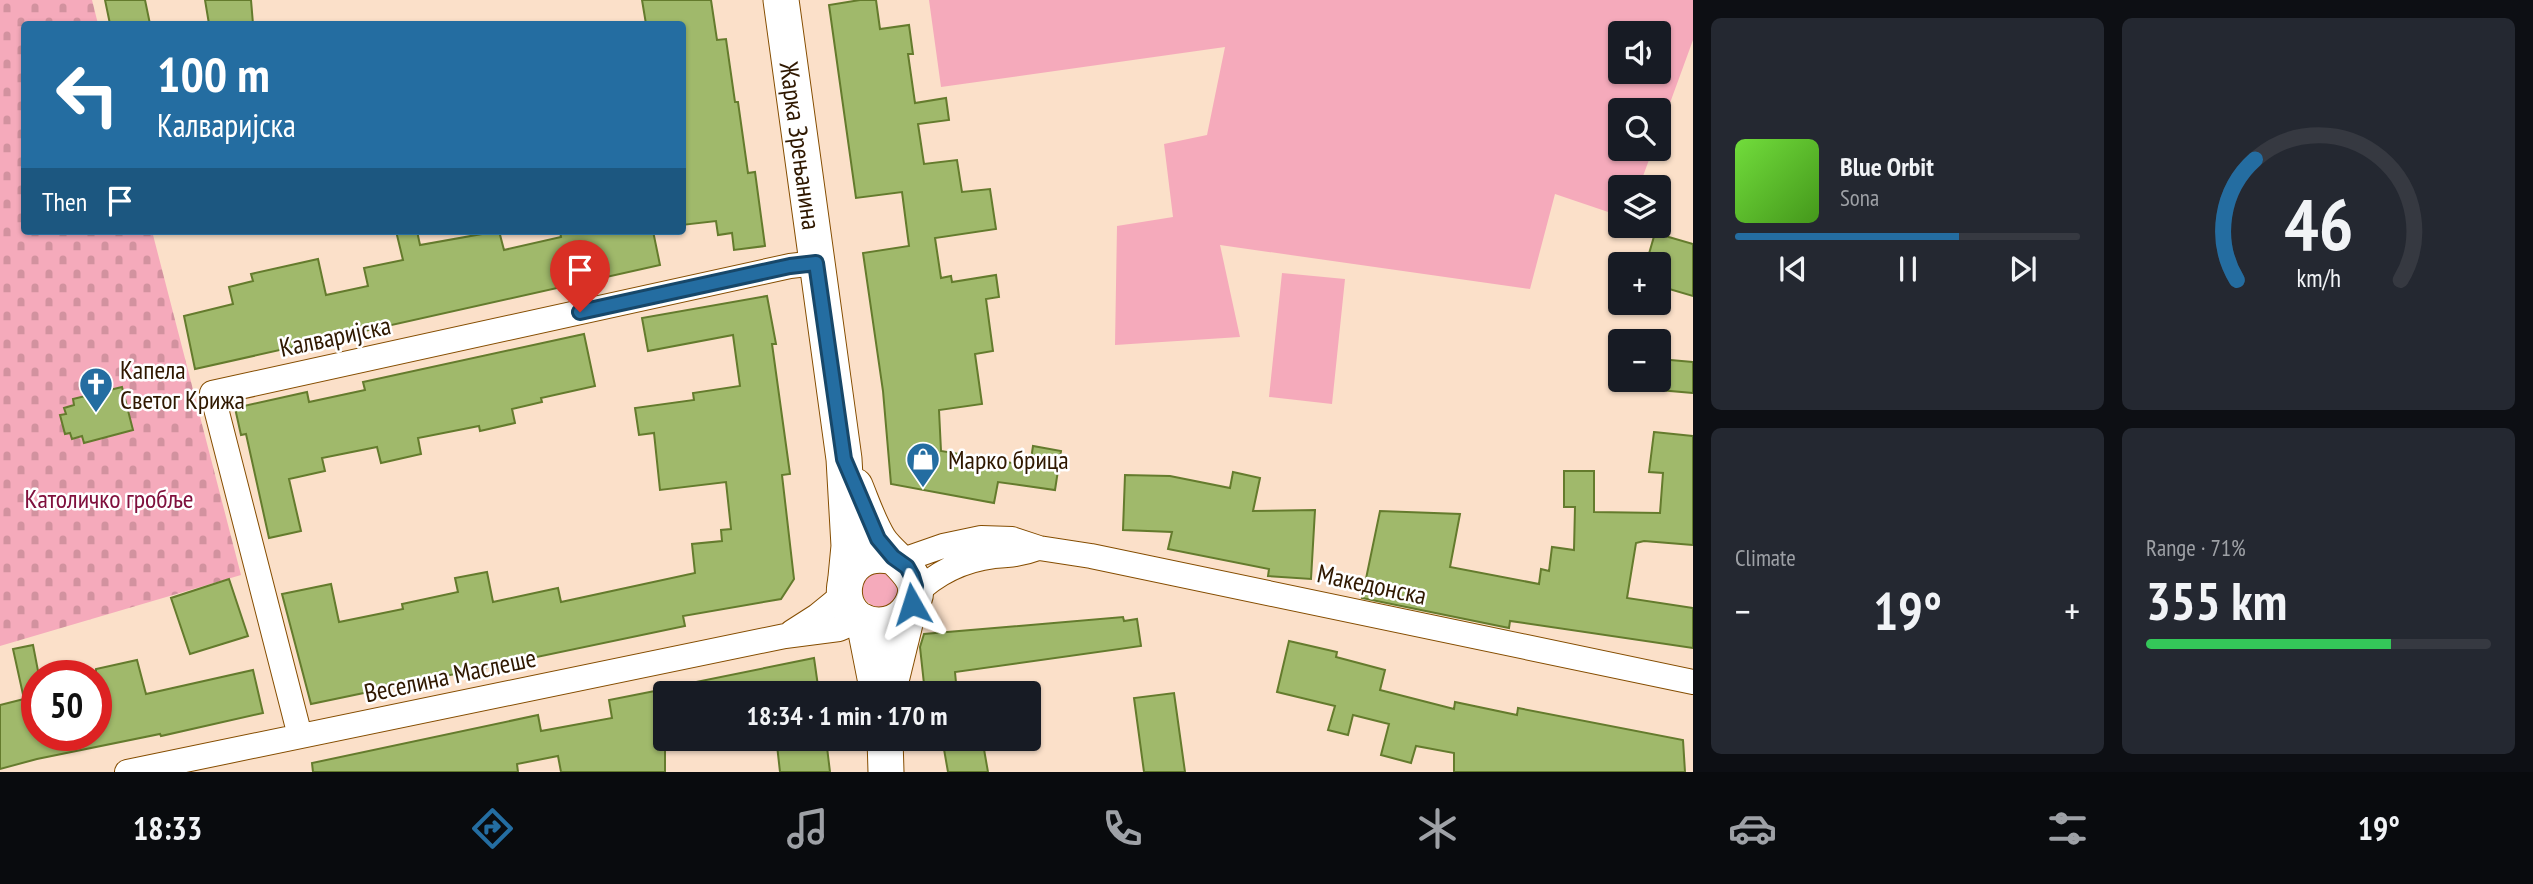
<!DOCTYPE html>
<meta charset="utf-8">
<style>
body{margin:0;font-family:"PT Sans Narrow",sans-serif;background:#242831;color:#f1f3f6;height:100vh;display:flex;flex-direction:column;font-size:26px;white-space:nowrap}
*{box-sizing:border-box;margin:0}
p{font-size:23px;color:#9ea1a6}
.icon{flex:none;width:38px;height:38px;fill:none;stroke:currentColor;stroke-width:2;stroke-linecap:round;stroke-linejoin:round}
.map{position:relative;flex:1;overflow:hidden}
.details{display:flex;flex-direction:column;gap:18px;padding:18px;background:#0d0f14;width:840px}
.details>*{flex:none}
.banner{position:absolute;left:21px;top:21px;width:665px;height:214px;border-radius:7px;box-shadow:0 2px 5px #0004;background:#246da1;color:#fff;overflow:hidden}
.controls{position:absolute;left:1608px;top:21px;display:grid;gap:14px}
.controls a{display:grid;place-items:center;width:63px;height:63px;border-radius:7px;background:#171b24;box-shadow:0 2px 5px #0004;font-size:35px}
.speed{position:absolute;left:21px;top:660px;display:flex;gap:14px;font-size:35px;font-weight:700;text-align:center}
.speed>*{display:grid;place-content:center;width:91px;height:91px;border-radius:50%;background:#171b24;box-shadow:0 2px 5px #0004;line-height:1}
.speed .limit{border:10px solid #d22;background:#fff;color:#111}
.pin{position:absolute;display:grid;place-items:center;width:60px;height:60px;color:#fff;margin:-72px -30px;border-radius:50% 50% 50% 0;rotate:-45deg;box-shadow:0 0 7px #0007}
.pin .icon{rotate:45deg}
.me{position:absolute;width:77px;margin:-38px;rotate:354deg;stroke-linejoin:round;filter:drop-shadow(0 0 5px #0008)}
.turn{display:flex;align-items:center;gap:24px;height:147px;padding:0 21px;font-size:32px}
.turn .icon{width:91px;height:91px;stroke-width:2.5}
.turn b{display:block;font-size:49px;line-height:60px}
.then{display:flex;align-items:center;height:66px;padding:0 21px;background:#0003;gap:14px;font-size:26px}
.big{font-size:52px;font-weight:700;line-height:1.1}
.details .widget{flex:1;display:flex;flex-direction:column;justify-content:center;gap:10px;min-width:0;padding:0 24px;border-radius:10px;background:#242831}
.details .dial{align-items:center;gap:0}
.dial svg{height:182px;overflow:visible;fill:none;stroke:#363941;stroke-width:7;stroke-linecap:round;text-anchor:middle}
.dial text{fill:#f1f3f6;stroke:none}
.song{display:flex;align-items:center;gap:21px}
.cover{width:84px;height:84px;border-radius:10px;background:linear-gradient(135deg,hsl(100 70% 55%),hsl(100 70% 35%))}
.played{height:7px;border-radius:4px;background:linear-gradient(90deg,#246da1 65%,#363941 65%)}
.keys{display:flex;justify-content:space-around;direction:ltr}
.heat{display:flex;justify-content:space-between;align-items:center;font-size:38px;direction:ltr}
.charge{height:10px;border-radius:5px;background:linear-gradient(90deg,#34c759 71%,#363941 0)}
.details .tiles{flex:1;display:grid;gap:18px;grid-template-columns:repeat(2,1fr)}
.trip{position:absolute;left:653px;top:681px;width:388px;height:70px;border-radius:7px;background:#171b24;box-shadow:0 2px 5px #0004;font-weight:700;line-height:70px;text-align:center}
.menu{display:flex;height:112px;justify-content:space-around;align-items:center;background:#090b0e;color:#9ea1a6}
.menu .icon{width:49px;height:49px}
.menu .selected{color:#246da1}
.menu b{font-size:32px;color:#f1f3f6}
main{display:flex;flex:1;min-height:0}
.map>svg:first-child{display:block}
.grass{fill:#f5aabb;fill-rule:evenodd}
.cemetery{fill:url(#cemetery-stones)}
.building{fill:#a0b96b;stroke:#647b2d;stroke-width:2}
.lines{fill:none;stroke-linecap:round;stroke-linejoin:round}
.minor-casing{stroke:#854d00;stroke-width:26}
.secondary-casing{stroke:#854d00;stroke-width:37}
.minor{stroke:#fff;stroke-width:24}
.secondary{stroke:#fff;stroke-width:35}
.route-casing{stroke:#174769;stroke-width:18}
.route{stroke:#246da1;stroke-width:12}
.labels{text-anchor:middle;dominant-baseline:central;stroke-width:5;stroke-linejoin:round;paint-order:stroke}
.street-label{font-size:26px;fill:#2f1800;stroke:#fff}
.poi-label{font-size:26px;fill:#2f1800;stroke:#fff;text-anchor:start}
.park-label{font-size:26px;fill:#80103d;stroke:#fff}
</style>
<main>
<div class="map">
<svg width="1693" height="772" viewBox="0 0 1693 772">
<defs>
<pattern id="cemetery-stones" width="16" height="16" patternUnits="userSpaceOnUse" patternTransform="scale(1.75)"><rect width="16" height="16" fill="#f5aabb"/><path d="M2 7V4a2 2 0 0 1 4 0v3zM10 15v-3a2 2 0 0 1 4 0v3z" fill="#d2929f"/></pattern>
</defs>
<rect width="100%" height="100%" fill="#fbe0c9"/>
<path class="grass" d="M929 0H1693V40L1659 133V110H1620V149H1653L1639 187H1620V216L1555 194 1530 289 1220 245 1240 337 1115 345 1117 226 1173 217 1164 144 1207 135 1225 47 941 87ZM1620 33H1659V72H1620Z
M1282 273 1345 279 1332 404 1269 397Z
M862 589a18 18 0 1 1 36 0a18 18 0 1 1-36 0Z"/>
<path class="cemetery" d="M0 0H92L98 24H24V231H152L241 575 0 646Z"/>
<path class="building" d="M105 0H145L150 24H110Z
M205 0H251L253 24H209Z
M642 0H711L717 40 726 39 735 102H738L748 173 755 172 765 246 734 250 732 233 718 235 716 221 682 225V24H646Z
M860 0H876L880 29 909 25 913 54H908L915 103 946 98 949 120 918 124 924 164 957 160 962 192 990 189 996 229 935 238 941 278 951 276 952 282 996 275 999 297 986 299 993 351 975 354 982 404 939 410 941 451 1030 466 1033 446 1061 451 1055 490 998 482 994 503 891 484 883 391 863 253 909 246 902 192 856 198 829 5Z
M396 231H417L420 245 499 231 504 250 561 237 560 231H653L660 265 195 369 184 316 233 304 229 287 253 281 251 274 318 259 326 295 368 286 364 268 403 260Z
M1655 233 1693 244V296L1659 286V264H1646Z
M767 296 776 344H772L790 474 782 475 794 579 781 599 683 616 685 626 311 704 282 594 331 584 339 622 403 609 402 604 458 592 455 578 487 572 493 602 558 588 561 602 695 573 692 544 722 541 721 530 731 529 726 482 660 490 654 433 639 435 635 408 694 400 693 393 740 386 733 335 648 351 642 318Z
M584 334 595 386 541 398 542 402 512 409 515 423 480 431 479 426 418 438 421 454 381 463 377 447 322 458 325 471 289 479 301 531 269 538 246 434 241 435 235 408 307 392 309 402 365 390 363 382Z
M1659 359 1693 362V393L1659 390Z
M122 387 133 430 84 443 82 436 72 439 70 433 65 434 60 415 66 414 64 408 74 405 73 399Z
M1654 432 1693 436V545L1644 541 1636 543 1627 598 1693 608V648L1510 621 1509 628 1362 598 1380 511 1460 514 1450 567 1539 584 1541 569 1549 571 1552 547 1574 550 1575 507H1564V471H1594V512L1660 513 1663 473 1649 472Z
M1233 472 1260 478 1253 511 1315 510 1311 579 1268 576 1269 569 1168 549 1172 532 1123 530 1125 475 1170 476 1230 488Z
M229 579 248 636 190 654 171 598Z
M1123 617 1124 621 1137 619 1141 646 955 672 957 693H925L920 647 924 634Z
M1289 641 1337 652 1336 657 1385 670 1380 690 1454 709 1455 702 1517 715 1518 708 1683 740 1685 772H1454V753L1416 746 1411 763 1381 755 1389 724 1353 715 1348 735 1328 730 1335 706 1277 692Z
M33 645 39 676H37V735H96V669L137 660 146 694 253 670 263 713 161 736 160 734 37 759 0 769V705L24 699 13 649Z
M814 658 819 693H687L686 684Z
M665 689V772H561L558 756 517 764 518 772H313L312 763 538 715 541 731 612 718 609 700Z
M1174 693 1185 772H1144L1134 698Z
M942 738H982L988 772H948Z
M826 739 830 772H780L777 745Z"/>
<g class="lines">
<g class="minor-casing">
<path id="minor" d="M900 561 943 546 981 538 1012 539 1039 548 1091 556 1693 682
M914 595C936 573 962 560 994 556 1010 555 1022 554 1038 548
M792 632 817 616 844 594
M300 736 212 393 790 266 816 263
M127 772 785 636 839 629 860 620"/>
</g>
<g class="secondary-casing">
<g id="secondary">
<path id="s1" d="M781 0 844 459 849 546 846 577"/>
<path d="M855 486C862 503 869 524 879 540 894 563 933 578 907 612 900 620 890 625 879 625 828 625 834 543 893 557"/>
<path d="M864 622 878 693"/>
<path d="M888 693 908 611"/>
<path d="M885 738 886 772"/>
</g>
</g>
<use href="#minor" class="minor"/>
<use href="#secondary" class="secondary"/>
</g>
<g class="lines">
<g class="route-casing">
<path id="route" d="M580 312 790 266 816 263 844 459 878 539 893 557 907 567 912 576 915 586 912 604"/>
</g>
<use href="#route" class="route"/>
</g>
<defs>
<g id="church-pin" transform="scale(1.75)"><path d="M0 17L-7.5 6A9.5 9.5 0 1 1 7.5 6Z" fill="#246da1" stroke="#fff"/><path d="M-1.2-6h2.4v3.5h3.3v2.4h-3.3V6h-2.4V-.1h-3.3v-2.4h3.3Z" fill="#fff"/></g>
<g id="shop-pin" transform="scale(1.75)"><path d="M0 17L-7.5 6A9.5 9.5 0 1 1 7.5 6Z" fill="#246da1" stroke="#fff"/><path d="M-5-2.5h2.3a2.7 3.5 0 0 1 5.4 0H5L5.5 6h-11ZM-1.5-2.5h3a1.5 2.3 0 0 0-3 0Z" fill="#fff"/></g>
</defs>
<g fill-rule="evenodd">
<use href="#church-pin" x="96" y="384"/>
<use href="#shop-pin" x="923" y="459"/>
</g>
<g class="labels">
<g class="street-label">
<text stroke="none"><textPath href="#s1" startOffset="147">Жарка Зрењанина</textPath></text>
<text transform="translate(335 336) rotate(-12)">Калваријска</text>
<text transform="translate(1372 584) rotate(12)">Македонска</text>
<text transform="translate(450 675) rotate(-12)">Веселина Маслеше</text>
</g>
<g class="poi-label">
<text x="120" y="369">Капела<tspan x="120" dy="30">Светог Крижа</tspan></text>
<text x="948" y="459">Марко брица</text>
</g>
<g class="park-label">
<text x="109" y="498">Католичко гробље</text>
</g>
</g>
</svg>
<div class="controls">
<a><svg class="icon" aria-label="sound" viewBox="0 0 24 24"><path d="M4 9h4l5-4v14l-5-4H4zM17 9q2 3 0 6"/></svg></a>
<a><svg class="icon" aria-label="search" viewBox="0 0 24 24"><circle cx="10" cy="10" r="6"/><path d="M15 15l6 6"/></svg></a>
<a><svg class="icon" aria-label="layers" viewBox="0 0 24 24"><path d="M12 4l9 5-9 5-9-5zM3 14l9 5 9-5"/></svg></a>
<a>+</a>
<a>−</a>
</div>
<div class="speed"><div class="limit">50</div></div>
<div class="pin" style="left:580px;top:312px;background:#d93025"><svg class="icon" aria-label="arrive" viewBox="0 0 24 24"><path d="M6 21V4h12l-3 4 3 4H6"/></svg></div>
<svg class="me" style="left:912px;top:604px" viewBox="-20 -20 40 40"><path d="M0-17L14 15 0 8-14 15z" fill="#246da1" stroke="#fff" stroke-width="4"/></svg>
<div class="trip">18:34 · 1 min · 170 m</div>
<div class="banner">
<div class="turn"><svg class="icon" aria-label="left" viewBox="0 0 24 24"><path d="M17 20v-9H6M10 6l-5 5 5 5"/></svg><div><b>100 m</b>Калваријска</div></div>
<div class="then">Then<svg class="icon" aria-label="arrive" viewBox="0 0 24 24"><path d="M6 21V4h12l-3 4 3 4H6"/></svg></div>
</div>
</div>
<section class="details">
<div class="tiles">
<div class="widget">
<div class="song"><i class="cover"></i><div><b>Blue Orbit</b><p>Sona</p></div></div>
<div class="played"></div>
<div class="keys"><svg class="icon" aria-label="previous" viewBox="0 0 24 24"><path d="M18 5L8 12l10 7zM5 5v14"/></svg><svg class="icon" aria-label="pause" viewBox="0 0 24 24"><path d="M8 5v14M16 5v14"/></svg><svg class="icon" aria-label="next" viewBox="0 0 24 24"><path d="M6 5l10 7-10 7zM19 5v14"/></svg></div>
</div>
<div class="widget dial"><svg viewBox="0 0 100 80">
<path d="M14 69A42 42 0 1 1 86 69"/>
<path d="M14 69A42 42 0 0 1 22 16" stroke="#246da1"/>
<text x="50" y="56" font-size="32" font-weight="700">46</text>
<text x="50" y="72" font-size="11">km/h</text>
</svg></div>
<div class="widget"><p>Climate</p>
<div class="heat"><a>−</a><b class="big">19°</b><a>+</a></div>
</div>
<div class="widget"><p>Range · 71%</p><b class="big">355 km</b><div class="charge"></div></div>
</div>
</section>
</main>
<nav class="menu">
<b>18:33</b>
<svg class="icon selected" aria-label="directions" viewBox="0 0 24 24"><path d="M12 3l9 9-9 9-9-9zM9 14v-3h6M13 9l2 2-2 2"/></svg>
<svg class="icon" aria-label="music" viewBox="0 0 24 24"><path d="M9 18V5l10-2v13"/><circle cx="6" cy="18" r="3"/><circle cx="16" cy="16" r="3"/></svg>
<svg class="icon" aria-label="phone" viewBox="0 0 24 24"><path d="M5 4h4l2 5-3 2q2 4 5 5l2-3 5 2v4C11 20 4 13 5 4z"/></svg>
<svg class="icon" aria-label="climate" viewBox="0 0 24 24"><path d="M12 3v18M4 7l16 10M4 17L20 7"/></svg>
<svg class="icon" aria-label="car" viewBox="0 0 24 24"><path d="M5 17H2v-5l4-1 3-4h7l3 4 3 1v5h-3M9 17h6M6 11h13"/><circle cx="7" cy="17" r="2"/><circle cx="17" cy="17" r="2"/></svg>
<svg class="icon" aria-label="filters" viewBox="0 0 24 24"><path d="M4 7h16M4 17h16"/><circle cx="9" cy="7" r="2"/><circle cx="15" cy="17" r="2"/></svg>
<b>19°</b>
</nav>
